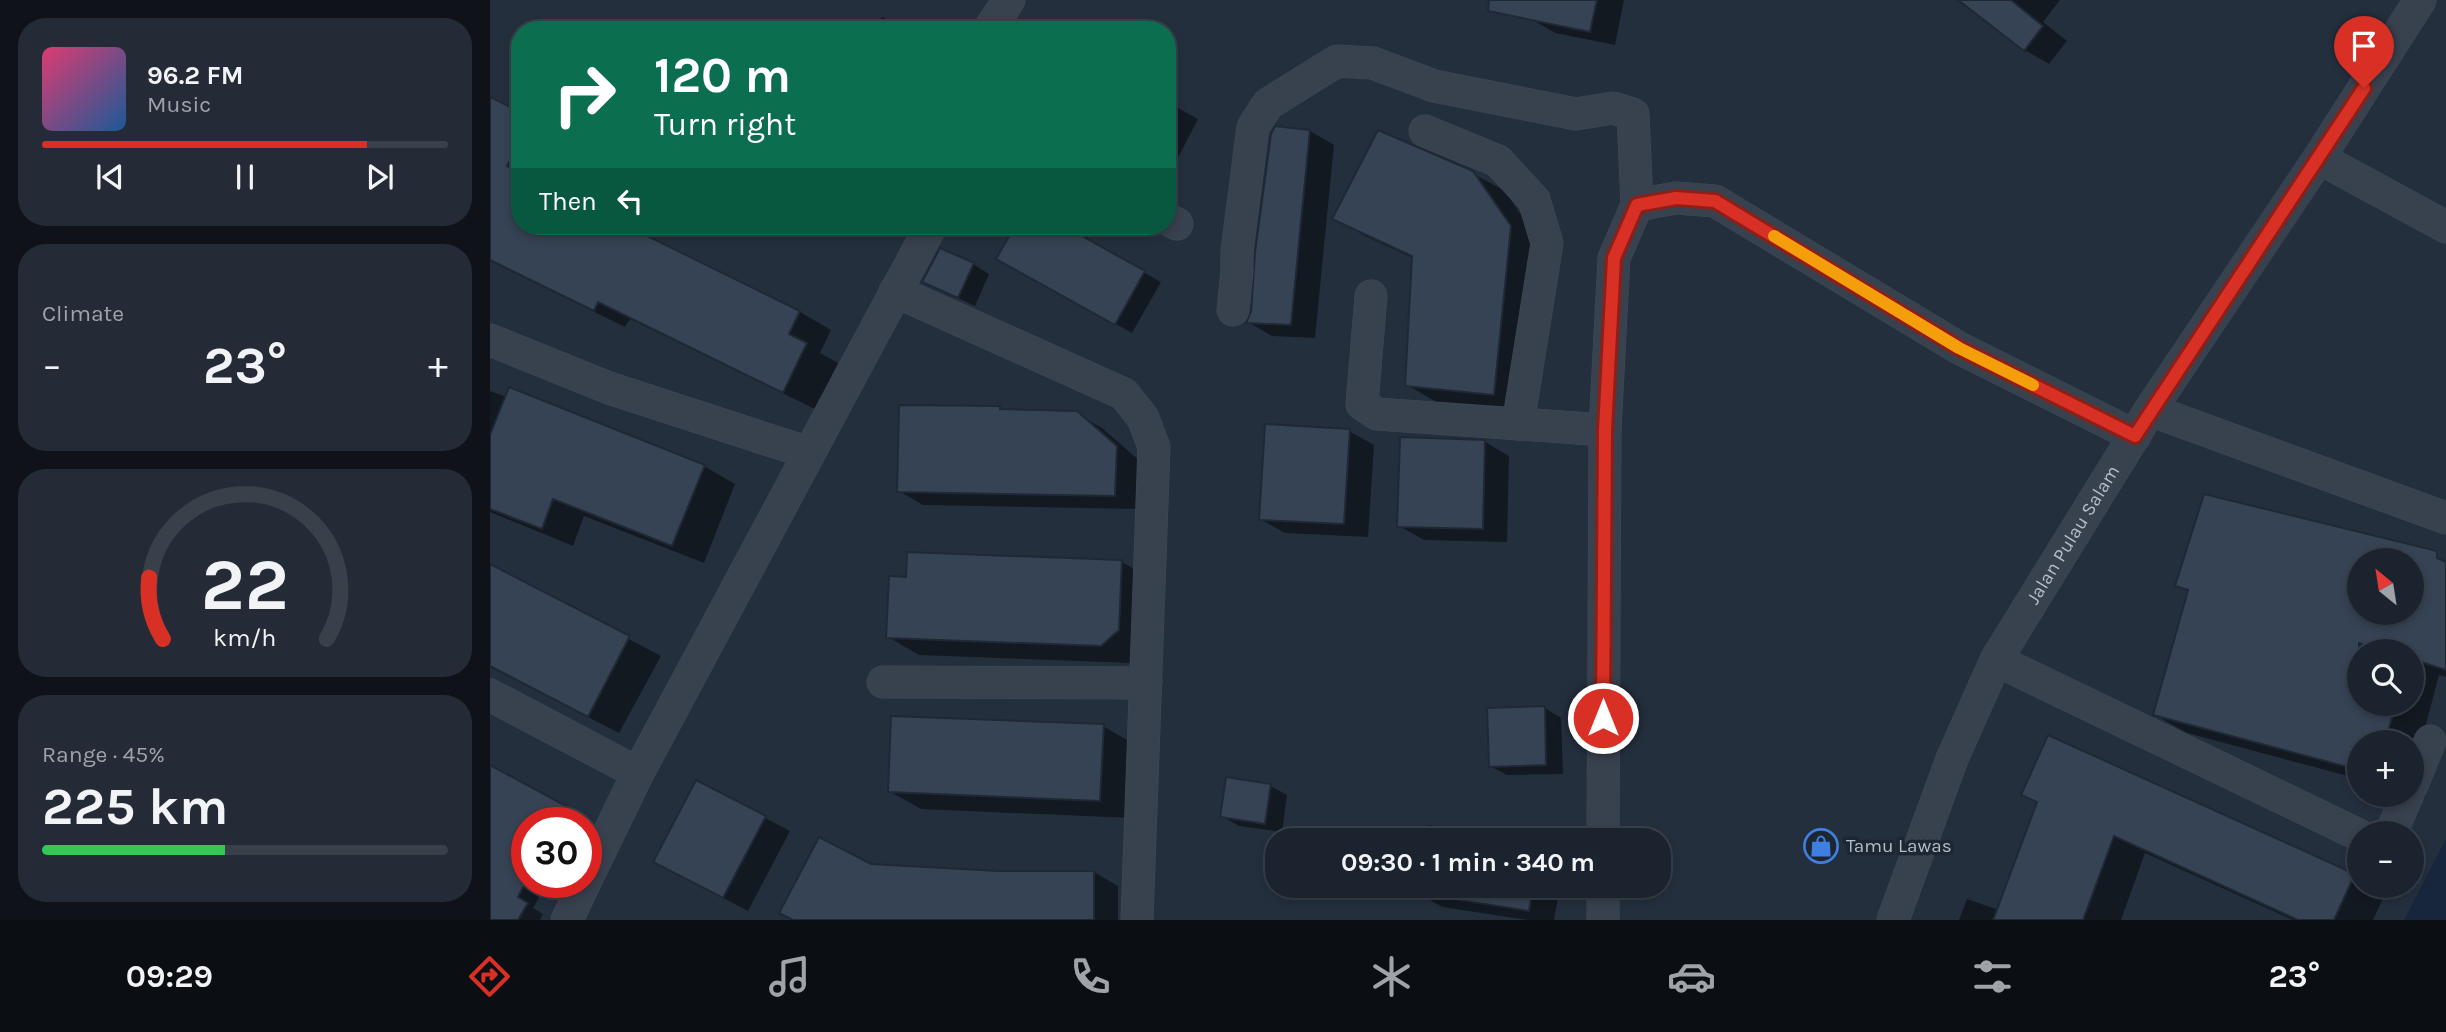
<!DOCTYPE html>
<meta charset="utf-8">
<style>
body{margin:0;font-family:Karla,sans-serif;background:#242b36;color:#f1f3f6;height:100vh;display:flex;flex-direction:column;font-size:26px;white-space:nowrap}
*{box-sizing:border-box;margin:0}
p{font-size:23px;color:#a0a4aa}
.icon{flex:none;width:38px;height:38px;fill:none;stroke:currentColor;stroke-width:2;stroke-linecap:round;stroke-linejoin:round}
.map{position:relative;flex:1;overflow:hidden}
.side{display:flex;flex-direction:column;gap:18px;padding:18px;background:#0f1319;width:490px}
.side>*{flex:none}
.hud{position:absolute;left:21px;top:21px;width:665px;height:214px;border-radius:28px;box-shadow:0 4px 10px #0003,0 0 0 2px #39404a;background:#0b6e4f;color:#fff;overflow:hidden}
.needle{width:46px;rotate:330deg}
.fabs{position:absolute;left:1857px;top:548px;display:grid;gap:14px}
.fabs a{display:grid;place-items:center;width:77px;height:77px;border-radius:50%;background:#1b232e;box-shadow:0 4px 10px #0003,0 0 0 2px #39404a;font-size:35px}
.speed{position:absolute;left:21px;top:807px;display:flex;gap:14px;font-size:35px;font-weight:700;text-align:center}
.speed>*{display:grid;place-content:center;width:91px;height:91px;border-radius:50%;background:#1b232e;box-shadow:0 4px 10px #0003,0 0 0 2px #39404a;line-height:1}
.speed .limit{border:10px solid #d22;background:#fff;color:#111}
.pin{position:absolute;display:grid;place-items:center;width:60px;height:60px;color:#fff;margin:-72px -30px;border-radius:50% 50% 50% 0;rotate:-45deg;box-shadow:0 0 7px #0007}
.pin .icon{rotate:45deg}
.me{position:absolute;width:77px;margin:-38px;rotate:0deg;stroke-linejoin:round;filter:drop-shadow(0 0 5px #0008)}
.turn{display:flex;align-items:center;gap:24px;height:147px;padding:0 28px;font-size:32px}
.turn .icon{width:91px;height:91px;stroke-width:2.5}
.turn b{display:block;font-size:49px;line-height:60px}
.then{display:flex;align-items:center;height:66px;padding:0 28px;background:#0003;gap:14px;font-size:26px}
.big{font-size:52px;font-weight:700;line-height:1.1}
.side .tile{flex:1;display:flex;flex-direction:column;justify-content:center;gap:10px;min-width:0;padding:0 24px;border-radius:28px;background:#242b36}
.side .dial{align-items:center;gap:0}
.dial svg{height:182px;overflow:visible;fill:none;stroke:#39404a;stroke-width:7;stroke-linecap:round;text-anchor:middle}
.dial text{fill:#f1f3f6;stroke:none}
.song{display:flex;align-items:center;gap:21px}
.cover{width:84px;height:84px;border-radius:10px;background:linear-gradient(135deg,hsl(340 70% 55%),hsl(210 70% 35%))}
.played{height:7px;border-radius:4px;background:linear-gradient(90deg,#d93025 80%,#39404a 80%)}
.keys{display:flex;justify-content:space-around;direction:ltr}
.heat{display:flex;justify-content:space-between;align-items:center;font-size:38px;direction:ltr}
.charge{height:10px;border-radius:5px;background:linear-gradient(90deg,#34c759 45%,#39404a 0)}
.trip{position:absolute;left:775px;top:828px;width:406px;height:70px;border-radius:28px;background:#1b232e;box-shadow:0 4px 10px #0003,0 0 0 2px #39404a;font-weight:700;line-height:70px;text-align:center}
.dock{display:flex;height:112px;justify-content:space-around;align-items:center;background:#0b0e12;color:#a0a4aa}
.dock .icon{width:49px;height:49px}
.dock .selected{color:#d93025}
.dock b{font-size:32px;color:#f1f3f6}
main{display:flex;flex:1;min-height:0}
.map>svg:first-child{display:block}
.water{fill:#17263c}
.shadow{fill:#0007;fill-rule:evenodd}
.building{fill:#364354;stroke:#1f2835;stroke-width:2;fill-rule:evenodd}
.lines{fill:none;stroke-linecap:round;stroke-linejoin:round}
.minor-casing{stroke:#414a57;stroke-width:33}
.minor{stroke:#38414e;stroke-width:32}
.route-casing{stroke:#8d1f18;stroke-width:18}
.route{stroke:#d93025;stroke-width:12}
.slow{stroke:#f59e0b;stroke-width:12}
.labels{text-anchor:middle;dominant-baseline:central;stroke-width:7;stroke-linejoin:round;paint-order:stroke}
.street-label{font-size:19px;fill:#b4bcc9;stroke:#1d2633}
.poi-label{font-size:19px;fill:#b4bcc9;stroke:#1d2633;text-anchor:start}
</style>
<main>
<section class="side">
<div class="tile">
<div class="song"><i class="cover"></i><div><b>96.2 FM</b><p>Music</p></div></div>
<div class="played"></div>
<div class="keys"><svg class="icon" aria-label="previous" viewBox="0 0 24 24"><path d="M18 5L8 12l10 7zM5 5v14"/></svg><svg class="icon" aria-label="pause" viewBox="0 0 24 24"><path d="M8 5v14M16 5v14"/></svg><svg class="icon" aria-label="next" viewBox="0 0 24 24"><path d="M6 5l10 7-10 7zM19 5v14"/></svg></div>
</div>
<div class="tile"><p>Climate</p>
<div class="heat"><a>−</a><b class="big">23°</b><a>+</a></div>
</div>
<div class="tile dial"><svg viewBox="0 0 100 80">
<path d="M14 69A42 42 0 1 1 86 69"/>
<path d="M14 69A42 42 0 0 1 8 42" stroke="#d93025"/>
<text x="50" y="56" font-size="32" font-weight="700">22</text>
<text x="50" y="72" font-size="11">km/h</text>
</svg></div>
<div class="tile"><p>Range · 45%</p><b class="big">225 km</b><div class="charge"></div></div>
</section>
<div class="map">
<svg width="1956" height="920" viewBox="0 0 1956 920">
<rect width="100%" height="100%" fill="#242f3e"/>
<path class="water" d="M1956 839V920H1914Z"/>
<path class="shadow" d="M1045 0H1134L1125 45 1065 33 1041 19Z
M1477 0H1570L1553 22 1577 41 1559 64 1535 50Z
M392 17 419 30H386Z
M0 99 30 114V226H133L310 312 341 330 330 353 348 363 325 409 140 319 135 327 0 261Z
M677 102 708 119 678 177 677 176Z
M786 128 820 131 844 145 825 338 782 336 758 322 763 312Z
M982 173 1015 191 1052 246 1035 412 948 403 917 385 923 258 875 236 844 218Z
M527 226H578L598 237 596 240 671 282 642 333 509 258Z
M483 264 499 274 485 306 434 282Z
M0 391 214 466 245 484 214 563 94 516 83 546 0 512Z
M411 406 510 408 515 411 586 413 612 428 651 462 649 509 433 505 409 491Z
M859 431 884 445 878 537 795 533 770 519Z
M995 442 1019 456 1017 542 934 540 909 526Z
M1715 496 1956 564V677L1949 675 1922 778V742H1869V779L1697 733 1665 715 1699 592 1687 585ZM1869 560H1922V612H1869ZM1869 651H1922V704H1869Z
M632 562 663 580 643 663 429 655 398 637Z
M0 566 171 656 129 733 0 667Z
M1055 708 1071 718 1073 774 1017 775 1000 766Z
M613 726 644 744 641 818 431 809 399 791Z
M0 767 92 817 89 822H37V882H57L43 908 53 914 50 920H0Z
M207 782 300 831 258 911 189 875Z
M781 786 797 795 792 832 749 826 732 816Z
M1548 802 1864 876 1869 878V886H1881L1895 894 1883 920H1803L1655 853 1631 920H1469L1477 899 1509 910Z
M938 825 1034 840H936Z
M380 866 508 872H604L628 886V920H305Z
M929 886H1070L1064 920H1038L952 907 928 893Z"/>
<path class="building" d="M999 0H1107L1100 32 998 11Z
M1468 0H1521L1553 26 1534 51Z
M0 97 30 112V141L17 166 30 173V226H137L310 311 299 334 317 343 293 393 108 302 104 311 0 260Z
M785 126 820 130 801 325 756 323 761 312 765 252 781 134Z
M888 130 983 171 1021 226 1004 395 915 386 922 256 842 219Z
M525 226H574L655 271 625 325 506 259Z
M450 248 484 263 468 298 432 282Z
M19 387 215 465 182 546 63 499 52 529 0 509V435Z
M409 405 510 406V409L587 411 627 446 625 496 407 492Z
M775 424 860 429 854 524 769 520Z
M910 437 995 440 993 529 907 527Z
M1714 494 1947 551V558L1956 562V670L1922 659V651H1895L1869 643V704H1906L1895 742H1869V770L1663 715 1698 590 1685 586ZM1869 560H1922V612H1869Z
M417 552 632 560 629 630 611 646 396 638 399 576 416 577Z
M0 564 140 636 98 717 0 666Z
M1055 706 1056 765 999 767 997 708Z
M401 716 614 724 610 801 398 792Z
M1558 735 1865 874 1844 920H1808L1624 836 1593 920H1503L1547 802 1531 795Z
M0 765 76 806 68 822H37V880L28 897 38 903 28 920H0Z
M736 777 781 784 775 824 730 817Z
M206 780 276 816 233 898 163 862Z
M329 837 381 864 508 871H604V920H303L289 913Z
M964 886H1043L1039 911 963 899Z"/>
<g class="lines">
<g class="minor-casing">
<g id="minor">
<path d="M499 30 519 0"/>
<path d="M935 131 1008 161 1044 200 1057 243 1028 424"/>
<path d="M1829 158 1956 227"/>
<path d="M677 219 687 224"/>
<path d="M405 291 634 394 653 418 664 447 647 920"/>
<path d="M881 296 872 404 887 414 1115 430"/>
<path d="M743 310 747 271V251L763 127 778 104 847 61 883 63 944 86 1086 114 1123 108 1143 114 1147 205"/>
<path d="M0 340 119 388 319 453"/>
<path d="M1660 410 1956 518"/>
<path d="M1506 660 1869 835"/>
<path d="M393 682 656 683"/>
<path d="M0 695 148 773"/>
<path d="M1922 785 1940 741"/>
<path d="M1901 833 1918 794"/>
<path d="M1113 840 1115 430 1124 258 1147 205 1186 198 1225 201 1469 348 1645 436"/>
<path d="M96 880 148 773 441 226"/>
<path d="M77 920 95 882"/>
<path d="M1113 920V886"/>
<path id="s1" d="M1403 920 1462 759 1506 660 1660 410 1829 158 1930 0"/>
</g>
</g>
<use href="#minor" class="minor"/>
</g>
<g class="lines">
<g class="route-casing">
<path id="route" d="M1113 718 1115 430 1124 258 1147 205 1186 198 1225 201 1469 348 1645 436 1874 88"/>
</g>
<use href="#route" class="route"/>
<path class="slow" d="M1284 236 1469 348 1543 385"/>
</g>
<defs>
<g id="shop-ring" transform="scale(1.75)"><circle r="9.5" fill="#1d2633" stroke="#3f7fe0" stroke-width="1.5"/><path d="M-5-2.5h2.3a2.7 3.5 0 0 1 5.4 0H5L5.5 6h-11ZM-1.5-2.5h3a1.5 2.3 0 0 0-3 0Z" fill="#3f7fe0"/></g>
</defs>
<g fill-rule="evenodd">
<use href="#shop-ring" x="1331" y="846"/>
</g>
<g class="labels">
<g class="street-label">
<text stroke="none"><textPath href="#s1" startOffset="427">Jalan Pulau Salam</textPath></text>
</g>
<g class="poi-label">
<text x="1356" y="846">Tamu Lawas</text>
</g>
</g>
</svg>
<div class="fabs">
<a><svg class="needle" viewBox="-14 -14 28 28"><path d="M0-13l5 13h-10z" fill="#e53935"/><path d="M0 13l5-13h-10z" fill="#a0a4aa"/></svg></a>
<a><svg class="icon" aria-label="search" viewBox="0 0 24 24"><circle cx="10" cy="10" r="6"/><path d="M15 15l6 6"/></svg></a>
<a>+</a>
<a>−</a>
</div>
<div class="speed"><div class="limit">30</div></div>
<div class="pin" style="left:1874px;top:88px;background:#d93025"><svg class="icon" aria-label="arrive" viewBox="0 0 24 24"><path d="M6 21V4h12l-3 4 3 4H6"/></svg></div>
<svg class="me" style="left:1113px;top:718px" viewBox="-20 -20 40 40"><circle r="17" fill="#d93025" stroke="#fff" stroke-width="3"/><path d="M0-11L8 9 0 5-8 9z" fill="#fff"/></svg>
<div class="trip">09:30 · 1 min · 340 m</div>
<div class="hud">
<div class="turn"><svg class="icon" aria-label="right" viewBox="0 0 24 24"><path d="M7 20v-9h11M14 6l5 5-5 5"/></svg><div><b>120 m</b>Turn right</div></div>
<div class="then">Then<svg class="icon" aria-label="left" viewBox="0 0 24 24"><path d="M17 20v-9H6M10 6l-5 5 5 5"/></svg></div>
</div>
</div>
</main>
<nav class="dock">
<b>09:29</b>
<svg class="icon selected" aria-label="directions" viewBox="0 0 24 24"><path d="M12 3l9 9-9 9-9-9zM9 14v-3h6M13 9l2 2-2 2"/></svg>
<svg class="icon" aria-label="music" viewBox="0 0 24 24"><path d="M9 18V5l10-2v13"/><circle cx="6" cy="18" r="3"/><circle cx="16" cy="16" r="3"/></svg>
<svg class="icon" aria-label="phone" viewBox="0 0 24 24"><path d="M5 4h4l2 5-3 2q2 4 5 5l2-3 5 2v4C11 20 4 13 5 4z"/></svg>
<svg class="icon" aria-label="climate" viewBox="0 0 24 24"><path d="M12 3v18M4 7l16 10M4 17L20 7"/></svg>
<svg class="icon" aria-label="car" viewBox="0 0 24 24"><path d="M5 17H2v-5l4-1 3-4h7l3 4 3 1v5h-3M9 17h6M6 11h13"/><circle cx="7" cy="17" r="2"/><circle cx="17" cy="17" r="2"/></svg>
<svg class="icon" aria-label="filters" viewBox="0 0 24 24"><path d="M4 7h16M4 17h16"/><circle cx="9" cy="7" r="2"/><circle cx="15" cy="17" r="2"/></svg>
<b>23°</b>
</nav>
